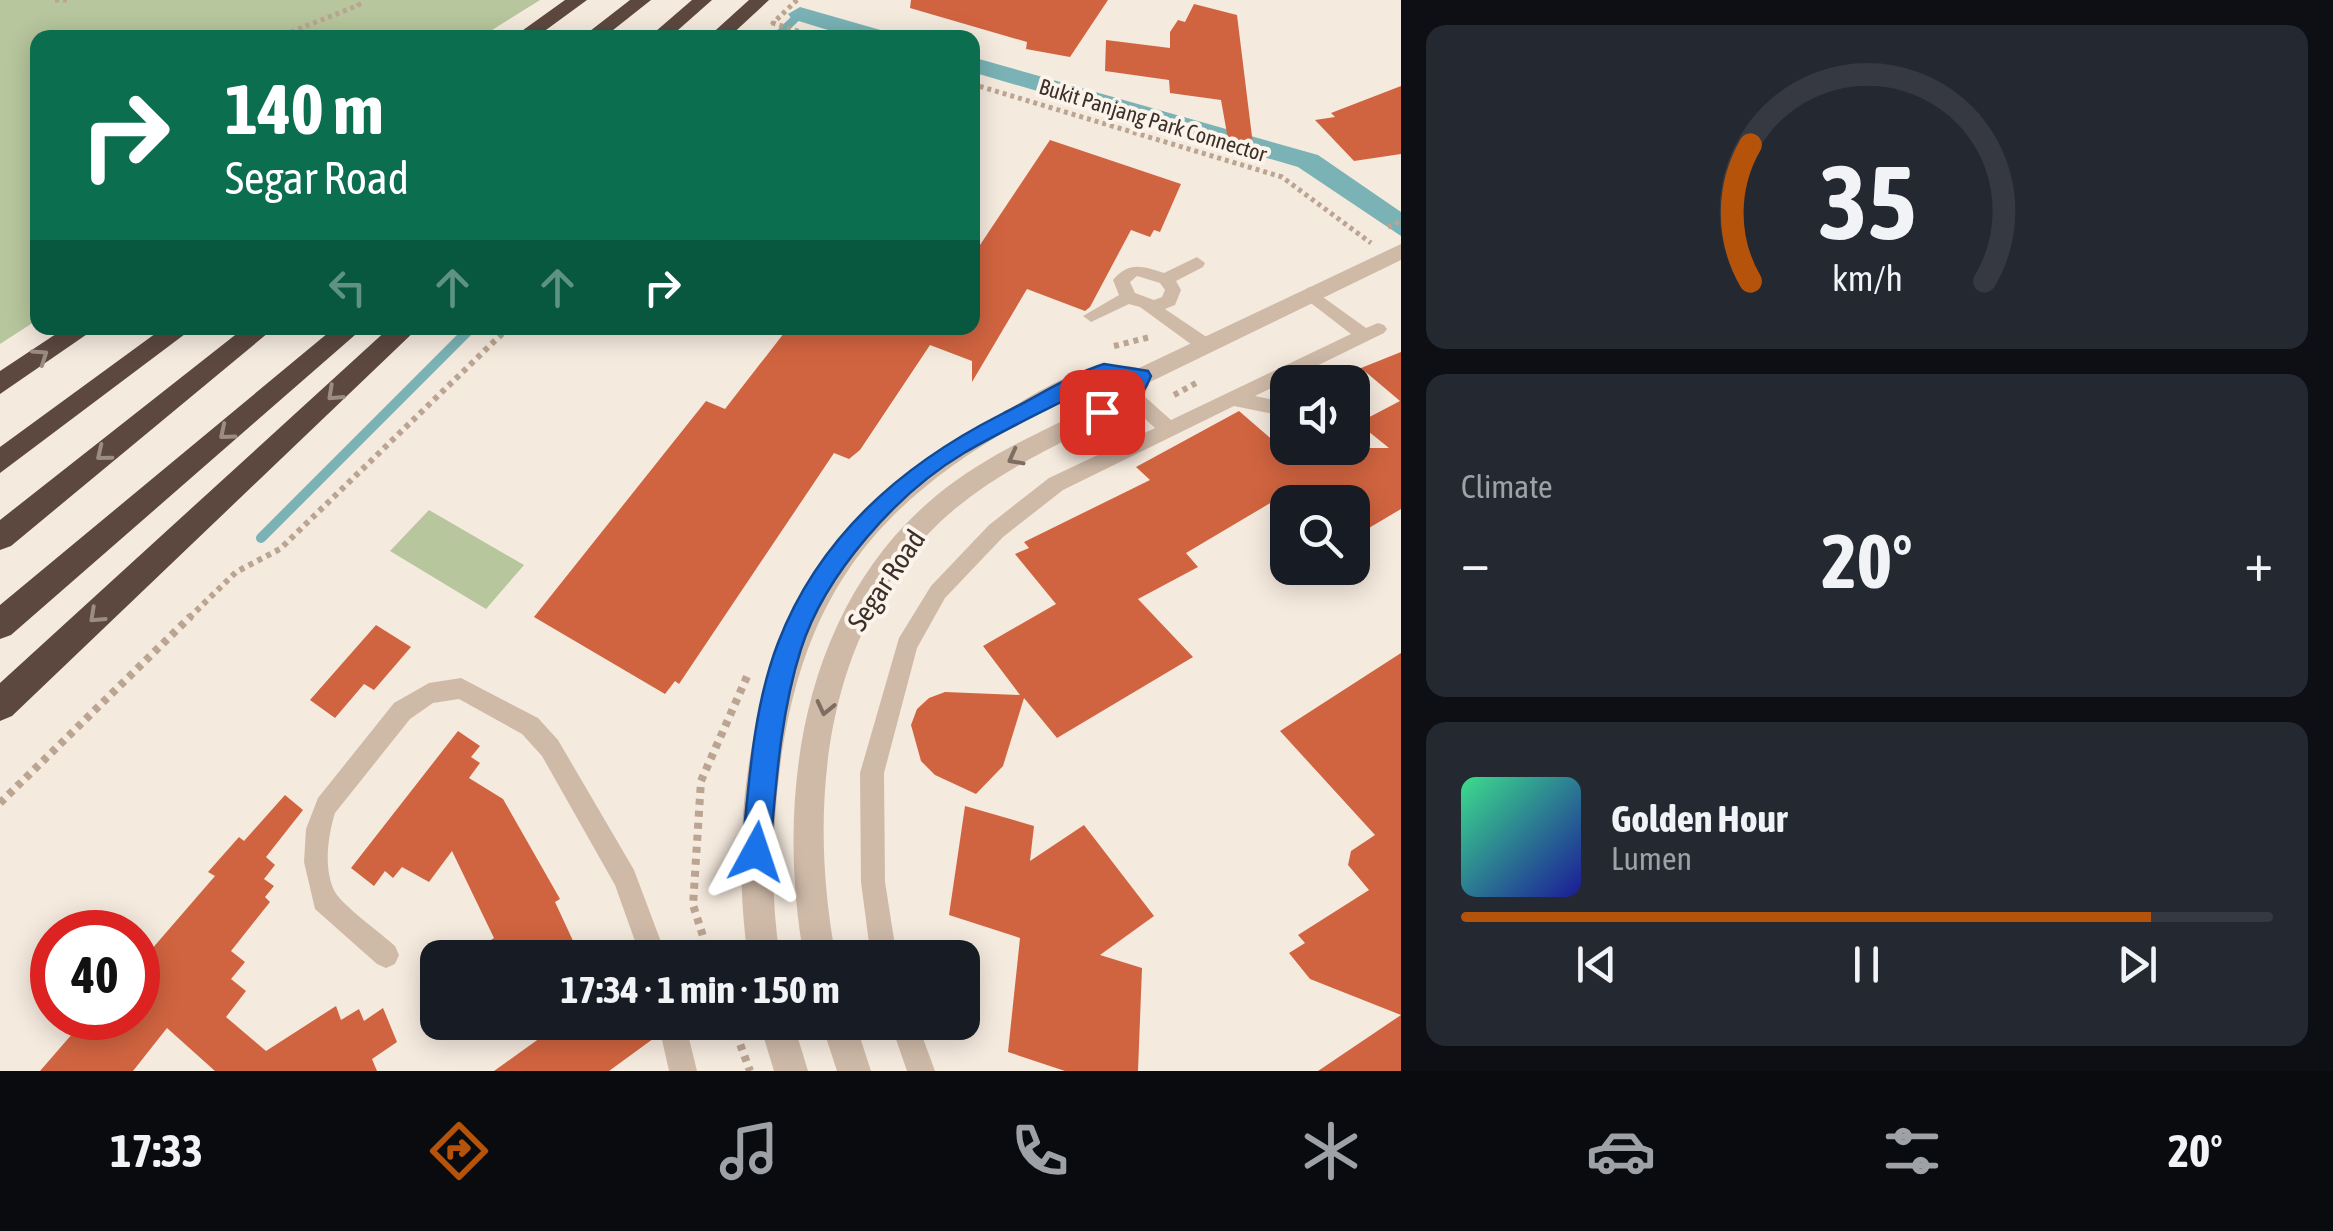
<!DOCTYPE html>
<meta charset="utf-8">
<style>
body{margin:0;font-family:"Asap Condensed",sans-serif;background:#242831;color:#f1f3f6;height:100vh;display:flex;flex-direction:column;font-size:38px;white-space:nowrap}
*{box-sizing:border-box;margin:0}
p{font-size:32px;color:#9ea1a6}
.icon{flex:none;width:55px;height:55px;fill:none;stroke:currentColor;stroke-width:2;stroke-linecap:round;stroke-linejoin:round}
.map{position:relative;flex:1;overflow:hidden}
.details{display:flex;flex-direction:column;gap:25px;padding:25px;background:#0d0f14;width:932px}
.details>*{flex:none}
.guide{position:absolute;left:30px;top:30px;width:950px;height:305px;border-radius:20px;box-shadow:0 5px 25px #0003;background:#0b6e4f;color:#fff;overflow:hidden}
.buttons{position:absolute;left:1270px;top:365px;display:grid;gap:20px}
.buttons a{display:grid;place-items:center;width:100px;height:100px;border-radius:20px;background:#171b24;box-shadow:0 5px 25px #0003;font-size:50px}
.speed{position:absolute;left:30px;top:910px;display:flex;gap:20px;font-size:50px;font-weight:700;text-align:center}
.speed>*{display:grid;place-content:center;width:130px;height:130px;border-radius:50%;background:#171b24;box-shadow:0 5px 25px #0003;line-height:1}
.speed .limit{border:15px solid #d22;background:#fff;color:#111}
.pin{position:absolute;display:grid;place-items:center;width:85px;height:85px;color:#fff;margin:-42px;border-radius:20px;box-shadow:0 5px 15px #0006}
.me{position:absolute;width:110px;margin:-55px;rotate:5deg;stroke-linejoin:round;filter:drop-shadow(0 0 8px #0008)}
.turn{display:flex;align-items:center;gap:35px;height:210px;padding:0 30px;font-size:45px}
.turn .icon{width:130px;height:130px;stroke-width:2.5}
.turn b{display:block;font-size:70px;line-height:85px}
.lanes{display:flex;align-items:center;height:95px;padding:0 30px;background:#0003;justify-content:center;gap:50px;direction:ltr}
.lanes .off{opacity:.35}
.big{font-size:75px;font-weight:700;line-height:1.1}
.details .card{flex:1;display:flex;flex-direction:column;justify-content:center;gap:15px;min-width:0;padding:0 35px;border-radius:20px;background:#242831}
.details .dial{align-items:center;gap:0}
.dial svg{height:260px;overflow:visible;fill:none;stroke:#363941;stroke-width:7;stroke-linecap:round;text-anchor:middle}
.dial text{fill:#f1f3f6;stroke:none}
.song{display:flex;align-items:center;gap:30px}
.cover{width:120px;height:120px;border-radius:15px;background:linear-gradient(135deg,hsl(150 70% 55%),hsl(240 70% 35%))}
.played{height:10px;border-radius:5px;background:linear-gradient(90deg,#b45309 85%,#363941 85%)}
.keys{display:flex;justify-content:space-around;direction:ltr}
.heat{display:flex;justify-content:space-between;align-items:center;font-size:55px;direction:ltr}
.trip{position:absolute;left:420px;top:940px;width:560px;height:100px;border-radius:20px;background:#171b24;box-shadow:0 5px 25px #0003;font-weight:700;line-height:100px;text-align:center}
.tabs{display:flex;height:160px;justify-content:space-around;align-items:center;background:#090b0e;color:#9ea1a6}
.tabs .icon{width:70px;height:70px}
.tabs .on{color:#b45309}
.tabs b{font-size:45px;color:#f1f3f6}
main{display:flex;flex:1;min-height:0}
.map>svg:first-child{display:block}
.green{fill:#b7c69c}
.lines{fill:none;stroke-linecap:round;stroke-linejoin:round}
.stream-far1{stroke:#7ab2b5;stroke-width:8}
.stream{stroke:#7ab2b5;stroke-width:10}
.canal{fill:#7ab2b5;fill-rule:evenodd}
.building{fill:#d16440}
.path-far2{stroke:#bba492;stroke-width:5;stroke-dasharray:4 4;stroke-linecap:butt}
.path-far1{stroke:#bba492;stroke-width:6;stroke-dasharray:5 5;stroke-linecap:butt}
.path{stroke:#bba492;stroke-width:8;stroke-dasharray:6 6;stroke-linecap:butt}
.service{fill:#cfbaa8;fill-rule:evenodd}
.tertiary{fill:#cfbaa8;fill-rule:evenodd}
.motorway{fill:#5c483f;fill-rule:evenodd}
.oneway{stroke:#9c8d84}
.oneway2{stroke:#7e6e62}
.route{fill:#1a73e8;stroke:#114b97;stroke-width:2.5}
.labels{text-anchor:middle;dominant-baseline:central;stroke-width:8;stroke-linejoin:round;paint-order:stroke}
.far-street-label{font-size:22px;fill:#3b2f29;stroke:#fcf4eb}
.street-label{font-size:28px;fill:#3b2f29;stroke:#fcf4eb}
</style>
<main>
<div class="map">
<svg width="1401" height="1071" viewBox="0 0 1401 1071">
<rect width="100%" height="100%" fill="#f5eade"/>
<path class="green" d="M0 0H540L481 37 38 38 37 320 0 344Z
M429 510 524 565 486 609 390 551Z"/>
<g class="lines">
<path class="stream-far1" d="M775 38 800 14"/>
<path class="stream" d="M261 538 471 328"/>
<path class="canal" d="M800 7 891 33 894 38H854L792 19 788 14Z
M972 57 1318 155 1401 212V236L1298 167 972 72Z"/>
</g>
<path class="building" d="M911 0H1108L1070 57 1026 49 1027 42 910 8Z
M1194 4 1237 15 1254 153 1231 156 1221 100 1170 93 1169 80 1105 71 1106 40 1170 48V32L1178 20 1185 22Z
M1401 86V154L1354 161 1315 120 1335 117 1331 113Z
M1050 140 1181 184 1160 232 1154 230 1150 237 1131 230 1090 307 1085 311 1027 289 972 382V361L930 345 860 450 849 459 834 453 679 684 675 681 665 694 534 617 706 401 725 409 788 328H972V257Z
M1401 352V509L1352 538V502H1272L1186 553 1198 567 1138 599 1193 657 1057 738 1024 698 1003 766 976 794 935 775 921 761 911 725 917 709 929 698 945 692 1020 695 983 646 1056 604 1015 554 1029 548 1024 542 1150 480 1136 467 1239 411 1289 454 1301 448H1389L1358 423 1400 401 1361 368Z
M376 625 411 647 374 690 364 684 335 718 310 700Z
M1401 653V1015L1310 979 1289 953 1305 943 1298 935 1369 890 1348 865 1351 851 1375 835 1280 731Z
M458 731 480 746 471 757 480 763 469 778 503 799 560 899 555 902 581 958H464L494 938 452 851 429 882 402 867 393 878 385 871 374 886 351 868Z
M285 795 303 810 266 857 275 865 264 879 274 886 265 897 270 902 231 951 245 962 231 979 246 991 226 1017 266 1051 336 1006 341 1020 359 1009 364 1021 383 1008 397 1042 372 1059 377 1071H215L167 1028 133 1071H40L86 1018H138V965L215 876 208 872 239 837 244 841Z
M965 806 1034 826 1030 861 1084 825 1154 916 1100 955 1142 968 1138 1071H1065L1008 1052 1020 938 949 915Z
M1401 1015V1071H1318Z
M533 1022H654L657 1036 609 1071H494L540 1038Z"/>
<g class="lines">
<path class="path-far2" d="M55 0H69
M797 0 773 23 819 38
M276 38 359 5 357 0
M972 84 1282 177 1371 243
M1388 227 1401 221"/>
<path class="path-far1" d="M1114 346 1150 337
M1174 395 1198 382
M189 618 236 572 280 549 508 328"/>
<path class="path" d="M0 803 191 616
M710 958 693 905 701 781 749 672
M732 1022 750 1071"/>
<path class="service" d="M1197 257 1205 263 1203 267 1176 281 1181 290 1175 305 1165 309 1211 340 1214 345 1211 350H1199L1140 307 1129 304 1091 322 1083 316 1119 295 1113 280C1129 261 1142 266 1164 273ZM1137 276 1160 283 1165 290 1162 297 1154 300 1135 293 1130 282Z
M1309 287 1366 328 1378 323 1384 325 1387 329 1384 333 1255 396 1288 403V417L1234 406 1063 490 1003 537 945 598 917 648 884 773 885 882 897 958H871L861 882 860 773 899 638 931 586 989 525 1049 478 1155 428 1098 376 1095 371 1098 366H1110L1171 420 1351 334 1303 297 1301 293Z
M461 678 538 718 558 740 634 870 667 958H641L615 885 542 756 522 734 459 699 433 703 410 719 335 813C328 835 323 870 335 892 342 905 382 934 395 946L399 955 395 964 386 968 377 964 315 909 304 862 306 829 318 798 394 703 429 683Z
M658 1022H685L697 1071H669Z
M890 1022H917L935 1071H907Z"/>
<path class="tertiary" d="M1401 244V260L1150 382 1141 403C1078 435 1011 463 956 508 825 617 806 800 836 958H804C775 795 802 606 937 495 992 450 1061 423 1124 391L1128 382 1107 380 1089 386C910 476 807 559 780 768 772 831 770 894 780 958H748C727 811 754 635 854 521 894 475 947 443 1000 414 1045 389 1086 357 1139 368Z
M759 1022H793L808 1071H774Z
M821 1022H855L871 1071H837Z"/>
<path class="motorway" d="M565 0H587L535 38H512Z
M630 0H651L603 38H581Z
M692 0H712L669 38H648Z
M749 0H769L728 38H707Z
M65 328H96L0 394V371Z
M163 328H193L0 473V447Z
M244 328H274L11 546 0 550V520Z
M334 328H363L11 635 0 639V605Z
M389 328H418L12 716 0 721V683Z"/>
</g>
<defs><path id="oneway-chevron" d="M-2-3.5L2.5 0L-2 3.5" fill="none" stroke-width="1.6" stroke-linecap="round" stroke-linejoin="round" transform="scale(2.5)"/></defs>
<g class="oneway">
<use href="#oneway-chevron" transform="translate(41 356) rotate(-34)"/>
<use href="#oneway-chevron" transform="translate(334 394) rotate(137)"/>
<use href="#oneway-chevron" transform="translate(226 433) rotate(140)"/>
<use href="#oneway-chevron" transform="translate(103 454) rotate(141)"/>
<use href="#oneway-chevron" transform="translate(96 616) rotate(137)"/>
</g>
<g class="oneway2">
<use href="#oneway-chevron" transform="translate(1015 458) rotate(152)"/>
<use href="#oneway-chevron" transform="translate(825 708) rotate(103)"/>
</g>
<path class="route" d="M1104 364 1148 371 1151 376C1142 398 1122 425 1095 418V407L1124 391 1128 382 1106 379C1059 404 1010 426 964 453 897 493 825 574 801 649 780 715 776 785 770 852L766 862 756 866 746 862 742 852C749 783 753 708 778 643 819 536 903 464 1002 414 1035 398 1069 375 1104 364Z"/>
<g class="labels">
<g class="far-street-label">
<text transform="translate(1153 120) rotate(17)">Bukit Panjang Park Connector</text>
</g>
<g class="street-label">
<text transform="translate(886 580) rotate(-56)">Segar Road</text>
</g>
</g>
</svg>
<div class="buttons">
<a><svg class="icon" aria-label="sound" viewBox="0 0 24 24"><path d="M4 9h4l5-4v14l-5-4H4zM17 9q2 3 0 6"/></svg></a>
<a><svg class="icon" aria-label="search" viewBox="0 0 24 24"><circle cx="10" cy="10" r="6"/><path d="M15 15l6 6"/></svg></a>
</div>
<div class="speed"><div class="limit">40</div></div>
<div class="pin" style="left:1102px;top:412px;background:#d93025"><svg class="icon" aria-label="arrive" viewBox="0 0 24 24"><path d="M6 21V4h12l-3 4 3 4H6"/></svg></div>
<svg class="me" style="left:756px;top:852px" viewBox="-20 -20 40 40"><path d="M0-17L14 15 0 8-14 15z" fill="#1a73e8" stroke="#fff" stroke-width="4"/></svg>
<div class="trip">17:34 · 1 min · 150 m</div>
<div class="guide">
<div class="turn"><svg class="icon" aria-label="right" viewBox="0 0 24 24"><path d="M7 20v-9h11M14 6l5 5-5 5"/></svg><div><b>140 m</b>Segar Road</div></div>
<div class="lanes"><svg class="icon off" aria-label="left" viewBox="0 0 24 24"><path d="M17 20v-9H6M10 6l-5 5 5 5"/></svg><svg class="icon off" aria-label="ahead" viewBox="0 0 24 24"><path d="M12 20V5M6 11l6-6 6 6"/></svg><svg class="icon off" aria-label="ahead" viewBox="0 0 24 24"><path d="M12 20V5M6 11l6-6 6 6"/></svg><svg class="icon" aria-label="right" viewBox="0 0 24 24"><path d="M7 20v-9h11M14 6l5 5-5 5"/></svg></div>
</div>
</div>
<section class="details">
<div class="card dial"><svg viewBox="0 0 100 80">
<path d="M14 69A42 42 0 1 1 86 69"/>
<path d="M14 69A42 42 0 0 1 14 27" stroke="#b45309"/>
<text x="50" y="56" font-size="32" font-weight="700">35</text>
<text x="50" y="72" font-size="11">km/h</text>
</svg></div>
<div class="card"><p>Climate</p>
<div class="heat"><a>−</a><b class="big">20°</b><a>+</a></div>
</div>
<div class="card">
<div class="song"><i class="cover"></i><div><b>Golden Hour</b><p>Lumen</p></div></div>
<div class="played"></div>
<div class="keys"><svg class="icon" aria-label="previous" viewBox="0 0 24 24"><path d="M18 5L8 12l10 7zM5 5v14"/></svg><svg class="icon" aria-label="pause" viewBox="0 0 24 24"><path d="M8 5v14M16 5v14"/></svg><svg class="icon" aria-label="next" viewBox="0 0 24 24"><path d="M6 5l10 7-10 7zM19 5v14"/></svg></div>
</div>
</section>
</main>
<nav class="tabs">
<b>17:33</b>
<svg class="icon on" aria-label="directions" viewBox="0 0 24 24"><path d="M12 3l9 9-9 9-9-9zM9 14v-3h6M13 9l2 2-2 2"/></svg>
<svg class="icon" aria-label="music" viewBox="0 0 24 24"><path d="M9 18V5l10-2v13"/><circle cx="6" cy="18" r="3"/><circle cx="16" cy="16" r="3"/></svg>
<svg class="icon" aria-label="phone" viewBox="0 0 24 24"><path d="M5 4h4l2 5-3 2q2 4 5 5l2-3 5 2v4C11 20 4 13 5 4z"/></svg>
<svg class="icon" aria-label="climate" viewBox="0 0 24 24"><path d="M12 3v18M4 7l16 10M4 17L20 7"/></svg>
<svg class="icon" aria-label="car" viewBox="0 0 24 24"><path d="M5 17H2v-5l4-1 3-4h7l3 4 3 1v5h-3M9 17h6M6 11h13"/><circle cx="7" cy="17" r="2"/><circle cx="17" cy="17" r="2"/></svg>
<svg class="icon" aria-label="filters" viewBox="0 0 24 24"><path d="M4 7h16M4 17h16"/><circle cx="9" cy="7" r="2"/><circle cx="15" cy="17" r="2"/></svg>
<b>20°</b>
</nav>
